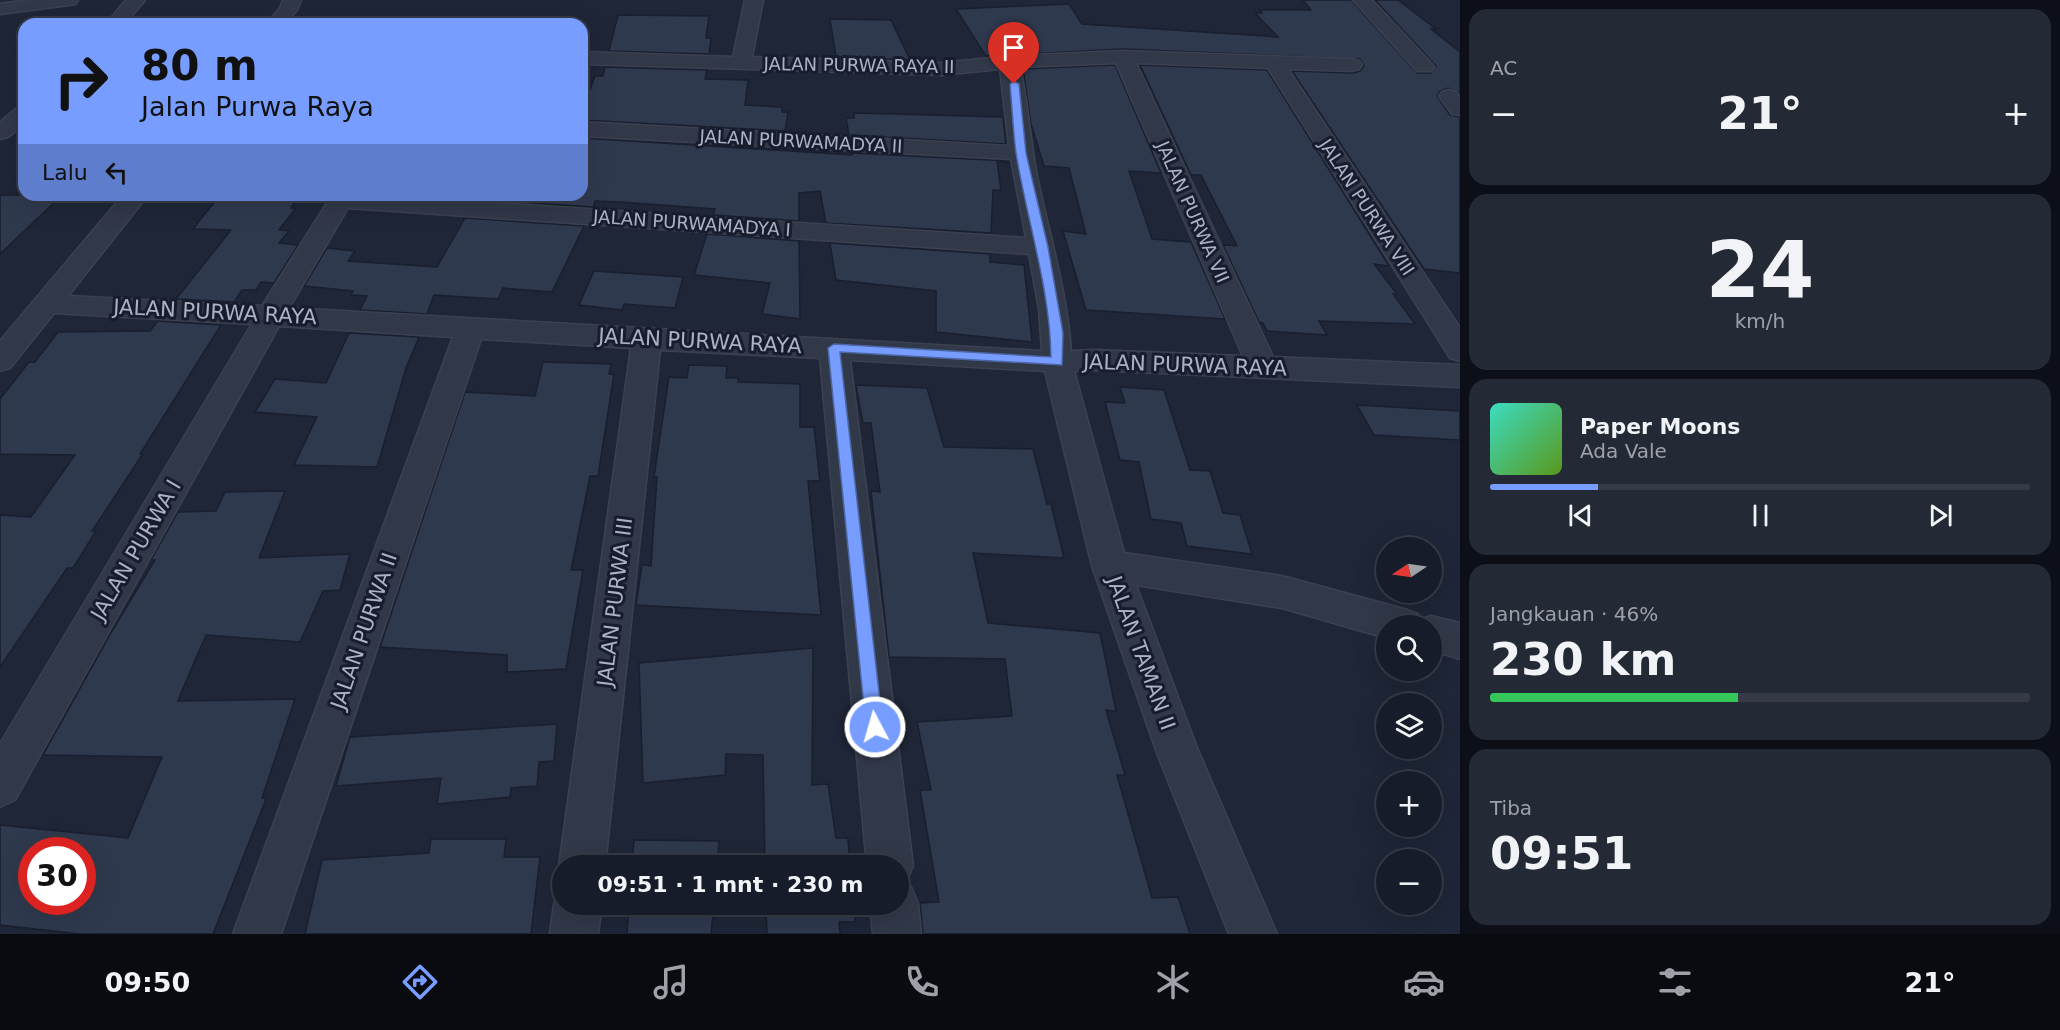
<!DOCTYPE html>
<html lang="id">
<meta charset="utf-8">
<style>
body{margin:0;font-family:"DejaVu Sans",sans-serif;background:#232935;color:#f1f3f6;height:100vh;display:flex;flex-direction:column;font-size:22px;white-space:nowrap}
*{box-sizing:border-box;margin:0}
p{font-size:20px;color:#9ea1a8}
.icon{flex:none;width:33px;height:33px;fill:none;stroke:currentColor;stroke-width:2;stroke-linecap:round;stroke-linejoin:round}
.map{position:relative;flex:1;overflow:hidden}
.side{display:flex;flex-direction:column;gap:9px;padding:9px;background:#0c0f17;width:600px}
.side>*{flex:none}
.top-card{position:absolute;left:18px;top:18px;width:570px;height:183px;border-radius:18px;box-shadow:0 6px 24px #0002,0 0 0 2px #353a46;background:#769dff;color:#111;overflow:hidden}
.needle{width:39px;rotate:257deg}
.buttons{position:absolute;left:1376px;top:537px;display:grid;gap:12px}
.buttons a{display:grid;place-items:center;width:66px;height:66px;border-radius:50%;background:#161c29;box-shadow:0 6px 24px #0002,0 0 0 2px #353a46;font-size:30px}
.speed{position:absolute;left:18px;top:837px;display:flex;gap:12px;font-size:30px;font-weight:700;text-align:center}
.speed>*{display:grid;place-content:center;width:78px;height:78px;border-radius:50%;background:#161c29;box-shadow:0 6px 24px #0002,0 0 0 2px #353a46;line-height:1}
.speed .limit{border:9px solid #d22;background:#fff;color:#111}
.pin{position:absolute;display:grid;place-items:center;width:51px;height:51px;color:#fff;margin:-62px -26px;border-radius:50% 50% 50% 0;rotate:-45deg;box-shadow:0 0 6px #0007}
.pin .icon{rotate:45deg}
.me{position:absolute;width:66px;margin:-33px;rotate:354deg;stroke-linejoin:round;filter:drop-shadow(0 0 4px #0008)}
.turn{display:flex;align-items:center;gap:21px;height:126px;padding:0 24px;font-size:27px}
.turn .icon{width:78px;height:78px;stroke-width:2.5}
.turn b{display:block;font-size:42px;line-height:51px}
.then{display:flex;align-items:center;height:57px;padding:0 24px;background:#0003;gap:12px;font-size:22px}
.big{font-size:45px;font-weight:700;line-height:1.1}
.side .tile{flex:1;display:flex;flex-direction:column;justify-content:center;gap:9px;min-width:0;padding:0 21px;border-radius:18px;background:#232935}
.side .dial{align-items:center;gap:0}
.dial b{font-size:78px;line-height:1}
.song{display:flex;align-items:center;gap:18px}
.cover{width:72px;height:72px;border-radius:9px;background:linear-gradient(135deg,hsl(170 70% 55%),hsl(90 70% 35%))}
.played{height:6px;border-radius:3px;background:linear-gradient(90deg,#769dff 20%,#353a46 20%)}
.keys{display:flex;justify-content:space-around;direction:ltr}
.heat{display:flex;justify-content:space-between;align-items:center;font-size:33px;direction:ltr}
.charge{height:9px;border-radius:4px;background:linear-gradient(90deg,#34c759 46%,#353a46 0)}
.trip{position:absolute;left:552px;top:855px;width:357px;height:60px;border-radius:30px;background:#161c29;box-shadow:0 6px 24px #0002,0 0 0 2px #353a46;font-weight:700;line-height:60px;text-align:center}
.tab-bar{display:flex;height:96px;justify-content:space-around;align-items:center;background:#090b10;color:#9ea1a8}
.tab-bar .icon{width:42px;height:42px}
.tab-bar .on{color:#769dff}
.tab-bar b{font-size:27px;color:#f1f3f6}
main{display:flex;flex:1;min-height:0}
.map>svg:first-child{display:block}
.building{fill:#2f394e;stroke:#191f2e;stroke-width:1.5;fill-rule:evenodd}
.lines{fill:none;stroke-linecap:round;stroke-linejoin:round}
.minor-casing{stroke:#3b4151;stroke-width:3}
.minor{fill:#313848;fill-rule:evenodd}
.route{fill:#769dff;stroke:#4d66a6;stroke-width:1.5}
.labels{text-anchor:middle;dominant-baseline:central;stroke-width:6;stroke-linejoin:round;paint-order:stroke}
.far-street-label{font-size:18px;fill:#abb2c5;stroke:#171d2c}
.street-label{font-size:21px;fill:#abb2c5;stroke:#171d2c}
</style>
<main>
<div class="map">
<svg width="1460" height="934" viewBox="0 0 1460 934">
<rect width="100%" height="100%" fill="#1e2637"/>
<path class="building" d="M1303 0H1351L1417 73H1431L1436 66 1375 0H1398L1436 29H1431L1460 52V93L1448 88 1440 91 1437 96 1450 115 1460 117V273L1424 269 1292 71 1353 73 1360 71 1364 66 1360 59 1123 49 986 56 956 9 1069 4 1082 24 1278 37 1255 13H1262L1260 10H1311Z
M618 15 709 16 706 38H711L709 54 609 51Z
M830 19 891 20 910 60 836 57Z
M1115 65 1161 173 1129 171 1152 239 1191 242 1225 319 1086 310 1063 231 1086 234 1069 168 1044 166 1031 124 1023 69Z
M1140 65 1267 70 1389 266 1374 264 1397 294H1393L1415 324 1319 321 1327 335 1267 331 1263 323 1259 322 1223 245 1237 246 1201 175H1191Z
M605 67 707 70 705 79 748 80 745 105 782 107V112H788L785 131 582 120V97L587 98 595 76H603Z
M854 113 1003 117 1006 144 849 135 846 118H854Z
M582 138 852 155V153L1009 161V163L997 161 1001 190H993L991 233 826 223 820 191 799 193V221L713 215 715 209 620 202 595 201 593 207 475 199 478 195H582Z
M0 195H62L0 254Z
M220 195H300L291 208H296L279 230 289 231 279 243 298 245 274 283 261 282 256 290H242L234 302 176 299 231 230 193 229Z
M465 218 584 226 552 292 503 288 498 299 434 295 427 314 360 310 367 296 351 295 353 291 304 286 327 248 355 251 348 261 437 267Z
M707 234 799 241 800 319 762 314 770 283 694 275Z
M830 243 990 254V262L1024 265 1032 342 936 332V291L836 280Z
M594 271 683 277 675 308 624 304 622 310 579 305Z
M158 321 221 325 140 454 142 455 92 531H96L73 568H67L0 667V515L31 517 75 455 0 454V399L29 362H35L58 332 150 331Z
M349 333 419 337 406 368 377 467 294 465 317 417 255 412 275 379 326 383Z
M543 362 611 364 609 374H614L598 476H590L571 570H583L566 669 507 672V655L380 647 465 392 535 396Z
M689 365 727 366 726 378H738V382L800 384V427H814L820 481H808L821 615 636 605 642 565 651 566 657 477H654L669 377 687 378Z
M856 385 927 388 944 447 1033 449 1047 504H1051L1064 558 973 553 988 623 1100 633 1116 711 1106 710 1125 775H1117L1152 898 1178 897 1190 934H923L920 903 939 902 920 790H931L917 722 1012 716 1005 659 889 657 871 491 880 492 871 423H863Z
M1120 387 1164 390 1190 470 1210 471 1223 513 1240 515 1252 554 1187 546 1181 523 1151 519 1139 462 1120 460 1105 402 1125 403Z
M1357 405 1460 411V440L1374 435Z
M285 491 259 558 350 554 340 590 323 591 300 642 206 635 181 693 178 701 295 699 262 798 266 799 213 934H80L0 925V825L128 838 162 757 43 755 112 631 155 560H151L178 512 216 511 225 492ZM32 850H82V902H32Z
M813 648 812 785 828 784 836 838H848L850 866H765L763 755 726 754 725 775 643 783 639 663Z
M557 724 554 761 539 762 537 786 511 788 510 797 437 804 441 778 336 786 350 737Z
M431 839H506L504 857H540L531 934H305L322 860 429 853Z
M634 840 719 841 717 866H632Z
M629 904H714L711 934H627Z
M766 904H854L855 922H839L840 934H767Z"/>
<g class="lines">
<g class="minor-casing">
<path id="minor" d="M28 0H78L75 4 69 5 0 14V4Z
M126 0H145L125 24H106Z
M283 0H301L297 10 285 24H266L280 8Z
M745 0H763L752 57 941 63 1009 56 1123 51 1352 59 1359 61 1362 65 1359 69 1352 71 1288 69 1460 328V361L1450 358 1268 68 1136 63 1273 357 1460 365V387L1094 370 1074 371 1124 553 1282 576 1404 609 1418 614 1420 620 1431 616 1460 623V659L1431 650V626H1386V638L1282 608 1136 585 1197 748 1277 934H1229L1157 753 1092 566 1045 371 850 360 913 866 906 882 903 884 911 887 918 904 921 934H873L870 904H898V866H867L820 358 660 350 605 866H562V875L559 866 631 348 481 339 281 934H233L453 337 279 326 15 800 0 807V744L252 324 54 313 10 368 0 371V341L123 195H148L68 296 262 306 332 195H375L1026 238 1011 159 582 136V122L1009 146 1000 69 941 75 582 64V52L733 57ZM1116 63 1243 356 1094 350 1071 351C1067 291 1049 235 1037 176 1030 140 1028 103 1020 67ZM348 208 1029 254 1039 309 1042 351 289 308Z
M1353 0H1372L1431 63 1434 67 1431 71H1417Z
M1449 90 1456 92 1460 96V115L1452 114 1439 96 1442 92Z
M24 108V124L8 137 0 139V122L16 109Z
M561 887 562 904H602L598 934H550L554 904Z"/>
</g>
<use href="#minor" class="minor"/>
</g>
<path class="route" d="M1014 81 1019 84 1026 153 1048 247 1063 333 1062 365 840 352 883 727 881 733 875 736 869 733 866 727 828 348 834 344 1051 357C1050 288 1027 221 1016 153 1013 130 1012 107 1010 84Z"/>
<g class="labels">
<g class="far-street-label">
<text transform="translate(859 65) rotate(1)">JALAN PURWA RAYA II</text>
<text transform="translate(801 141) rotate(3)">JALAN PURWAMADYA II</text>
<text transform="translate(1367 207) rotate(57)">JALAN PURWA VIII</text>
<text transform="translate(1193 212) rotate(66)">JALAN PURWA VII</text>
<text transform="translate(692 223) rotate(4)">JALAN PURWAMADYA I</text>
</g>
<g class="street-label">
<text transform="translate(215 312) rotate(3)">JALAN PURWA RAYA</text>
<text transform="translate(700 341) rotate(3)">JALAN PURWA RAYA</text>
<text transform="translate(1185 365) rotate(2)">JALAN PURWA RAYA</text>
<text transform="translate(136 550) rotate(-60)">JALAN PURWA I</text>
<text transform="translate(615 602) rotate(-83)">JALAN PURWA III</text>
<text transform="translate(364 631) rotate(-71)">JALAN PURWA II</text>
<text transform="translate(1141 653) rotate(70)">JALAN TAMAN II</text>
</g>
</g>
</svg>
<div class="buttons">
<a><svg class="needle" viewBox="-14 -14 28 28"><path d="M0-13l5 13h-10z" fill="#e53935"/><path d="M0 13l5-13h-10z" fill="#9ea1a8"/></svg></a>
<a><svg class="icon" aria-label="search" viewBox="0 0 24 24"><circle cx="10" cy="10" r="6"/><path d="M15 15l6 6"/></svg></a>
<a><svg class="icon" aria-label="layers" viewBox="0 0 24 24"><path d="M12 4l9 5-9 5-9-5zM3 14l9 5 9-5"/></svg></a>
<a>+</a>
<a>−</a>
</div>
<div class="speed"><div class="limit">30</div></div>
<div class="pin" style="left:1014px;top:84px;background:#d93025"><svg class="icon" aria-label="arrive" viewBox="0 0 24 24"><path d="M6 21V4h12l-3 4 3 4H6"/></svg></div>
<svg class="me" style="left:875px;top:727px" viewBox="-20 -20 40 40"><circle r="17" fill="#769dff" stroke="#fff" stroke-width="3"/><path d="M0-11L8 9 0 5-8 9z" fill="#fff"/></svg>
<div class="trip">09:51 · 1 mnt · 230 m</div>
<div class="top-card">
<div class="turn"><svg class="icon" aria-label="right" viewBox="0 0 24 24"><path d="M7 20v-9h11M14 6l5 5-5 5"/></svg><div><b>80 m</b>Jalan Purwa Raya</div></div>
<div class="then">Lalu<svg class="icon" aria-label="left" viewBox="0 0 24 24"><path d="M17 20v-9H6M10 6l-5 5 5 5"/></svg></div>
</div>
</div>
<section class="side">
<div class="tile"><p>AC</p>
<div class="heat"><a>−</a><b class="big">21°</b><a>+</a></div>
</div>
<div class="tile dial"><b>24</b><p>km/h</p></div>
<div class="tile">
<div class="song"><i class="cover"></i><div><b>Paper Moons</b><p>Ada Vale</p></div></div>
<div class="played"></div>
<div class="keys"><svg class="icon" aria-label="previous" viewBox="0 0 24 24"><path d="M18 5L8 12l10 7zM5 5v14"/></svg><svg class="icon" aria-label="pause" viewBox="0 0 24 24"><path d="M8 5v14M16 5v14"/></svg><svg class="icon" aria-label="next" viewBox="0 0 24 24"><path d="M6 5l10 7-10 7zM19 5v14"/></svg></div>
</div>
<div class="tile"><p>Jangkauan · 46%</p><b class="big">230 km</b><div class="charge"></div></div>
<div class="tile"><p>Tiba</p><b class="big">09:51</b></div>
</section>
</main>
<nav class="tab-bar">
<b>09:50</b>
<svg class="icon on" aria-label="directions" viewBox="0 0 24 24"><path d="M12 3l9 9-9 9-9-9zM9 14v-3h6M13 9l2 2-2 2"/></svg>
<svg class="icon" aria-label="music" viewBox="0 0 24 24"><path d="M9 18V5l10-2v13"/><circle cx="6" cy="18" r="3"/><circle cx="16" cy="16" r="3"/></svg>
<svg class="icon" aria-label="phone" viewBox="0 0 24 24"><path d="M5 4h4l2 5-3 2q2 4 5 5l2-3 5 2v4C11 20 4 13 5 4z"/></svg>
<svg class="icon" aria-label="climate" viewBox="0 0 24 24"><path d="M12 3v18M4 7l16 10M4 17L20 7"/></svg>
<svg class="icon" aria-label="car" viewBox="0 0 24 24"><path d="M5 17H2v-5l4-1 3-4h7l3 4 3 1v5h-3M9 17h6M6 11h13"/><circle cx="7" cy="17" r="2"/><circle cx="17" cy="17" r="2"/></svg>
<svg class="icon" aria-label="filters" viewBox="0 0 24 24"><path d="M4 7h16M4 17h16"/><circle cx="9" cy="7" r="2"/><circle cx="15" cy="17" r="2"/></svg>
<b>21°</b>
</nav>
